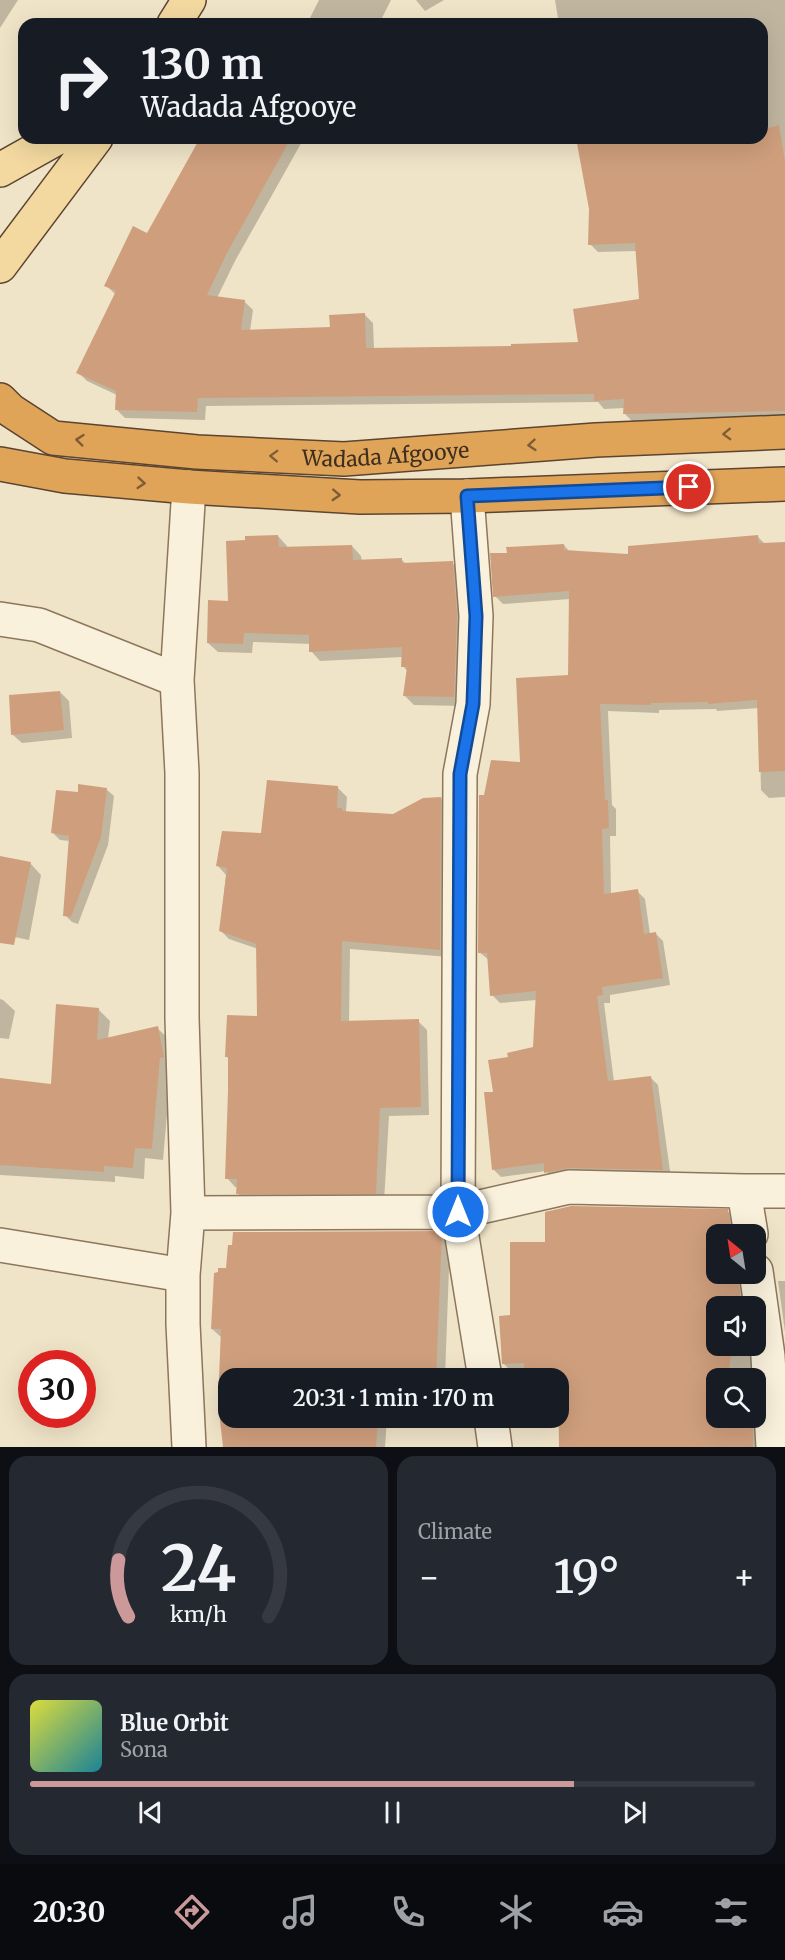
<!DOCTYPE html>
<meta charset="utf-8">
<style>
body{margin:0;font-family:Merriweather,serif;background:#242831;color:#f1f3f6;height:100vh;display:flex;flex-direction:column;font-size:22px;white-space:nowrap}
*{box-sizing:border-box;margin:0}
p{font-size:20px;color:#9ea1a6}
.icon{flex:none;width:33px;height:33px;fill:none;stroke:currentColor;stroke-width:2;stroke-linecap:round;stroke-linejoin:round}
.map{position:relative;height:1447px;overflow:hidden}
.panel{display:flex;flex-direction:column;gap:9px;padding:9px;background:#0d0f14;flex:1}
.panel>*{flex:none}
.guide{position:absolute;left:18px;top:18px;width:750px;height:126px;border-radius:18px;box-shadow:0 6px 24px #0002;background:#171b24;color:#f1f3f6;overflow:hidden}
.needle{width:39px;rotate:330deg}
.tools{position:absolute;left:706px;top:1224px;display:grid;gap:12px}
.tools a{display:grid;place-items:center;width:60px;height:60px;border-radius:12px;background:#171b24;box-shadow:0 6px 24px #0002;font-size:30px}
.speed{position:absolute;left:18px;top:1350px;display:flex;gap:12px;font-size:30px;font-weight:700;text-align:center}
.speed>*{display:grid;place-content:center;width:78px;height:78px;border-radius:50%;background:#171b24;box-shadow:0 6px 24px #0002;line-height:1}
.speed .limit{border:9px solid #d22;background:#fff;color:#111}
.pin{position:absolute;display:grid;place-items:center;width:51px;height:51px;color:#fff;margin:-26px;border:3px solid #fff;border-radius:50%;box-shadow:0 2px 6px #0007}
.me{position:absolute;width:66px;margin:-33px;rotate:0deg;stroke-linejoin:round;filter:drop-shadow(0 0 4px #0008)}
.turn{display:flex;align-items:center;gap:21px;height:126px;padding:0 24px;font-size:27px}
.turn .icon{width:78px;height:78px;stroke-width:2.5}
.turn b{display:block;font-size:42px;line-height:51px}
.big{font-size:45px;font-weight:600;line-height:1.1}
.panel .card{flex:1;display:flex;flex-direction:column;justify-content:center;gap:9px;min-width:0;padding:0 21px;border-radius:18px;background:#242831}
.panel .dial{align-items:center;gap:0}
.dial svg{height:156px;overflow:visible;fill:none;stroke:#363941;stroke-width:7;stroke-linecap:round;text-anchor:middle}
.dial text{fill:#f1f3f6;stroke:none}
.song{display:flex;align-items:center;gap:18px}
.cover{width:72px;height:72px;border-radius:9px;background:linear-gradient(135deg,hsl(60 70% 55%),hsl(190 70% 35%))}
.played{height:6px;border-radius:3px;background:linear-gradient(90deg,#cc999b 75%,#363941 75%)}
.keys{display:flex;justify-content:space-around;direction:ltr}
.heat{display:flex;justify-content:space-between;align-items:center;font-size:33px;direction:ltr}
.panel .tiles{flex:1;display:grid;gap:9px;grid-template-columns:1fr 1fr}
.card:last-child{grid-column:span 2}
.trip{position:absolute;left:218px;top:1368px;width:351px;height:60px;border-radius:18px;background:#171b24;box-shadow:0 6px 24px #0002;font-weight:600;line-height:60px;text-align:center}
.tabs{display:flex;height:96px;justify-content:space-around;align-items:center;background:#090b0e;color:#9ea1a6}
.tabs .icon{width:42px;height:42px}
.tabs .active{color:#cc999b}
.tabs b{font-size:27px;color:#f1f3f6}
.map>svg:first-child{display:block}
.shadow{fill:#0003;fill-rule:evenodd}
.building{fill:#cf9f7d}
.lines{fill:none;stroke-linecap:round;stroke-linejoin:round}
.minor-casing{stroke:#8d765c;stroke-width:36}
.major-casing{stroke:#5b4430;stroke-width:36}
.highway-casing{stroke:#5b4430;stroke-width:36}
.minor{stroke:#faf1dc;stroke-width:33}
.major{stroke:#f3d9a0;stroke-width:33}
.highway{stroke:#e0a458;stroke-width:33}
.oneway{stroke:#7e5d36}
.route-casing{stroke:#114b97;stroke-width:15}
.route{stroke:#1a73e8;stroke-width:10}
.labels{text-anchor:middle;dominant-baseline:central;stroke-width:4.5;stroke-linejoin:round;paint-order:stroke}
.street-label{font-size:21px;fill:#3d2e20;stroke:#f7eed8}
</style>
<div class="map">
<svg width="785" height="1447" viewBox="0 0 785 1447">
<rect width="100%" height="100%" fill="#f0e4c8"/>
<path class="shadow" d="M0 0H18L0 28Z
M319 0H391L379 24H307Z
M416 0H444L425 11Z
M555 0H785V419L633 422 624 413 625 408 604 409 598 402 206 406 205 420 125 418 116 409 117 395 87 381 78 372 116 295 106 285 148 235 211 138H304L235 261 217 298 244 301 253 310 250 331 331 329 364 314 373 323 374 349 513 348 580 343 641 300 637 251 598 252 590 244 591 209 577 138H762V24H559Z
M278 536 287 546V549L352 546 361 556 362 561 401 559 406 564 452 563 462 572 463 706 414 705 404 695 408 672 403 666V657L320 661 311 651V644L253 642 252 653 218 652 208 643 230 602Z
M758 537 765 544 785 543V797L769 798 761 790 759 708 717 711 716 709 659 710V713L608 711 612 805 616 809V836H610L611 894 637 891 645 899 650 934 655 933 663 941 670 985 610 995V1003H604L614 1082 650 1077 658 1085 671 1178 554 1181 546 1171 501 1177 493 1169 494 1093 509 1058 535 1048 537 1000 500 1003 492 995 489 960 479 952 486 797 521 764 569 677 570 599 503 604 495 596 508 554 564 545 570 552 630 556Z
M60 692 69 701 72 738 22 743 13 735Z
M338 788 347 797 346 812 394 816 441 798 449 807V957L350 949 349 1023 418 1021 427 1030 429 1115 389 1116 384 1202H246L238 1194V1187H235L227 1178 229 1059 227 1057 258 1017V949L229 939 220 930 226 875 218 866 263 834Z
M106 789 114 796 108 845 78 924 72 922 65 915 70 841 60 840 53 833 79 793Z
M0 858 30 863 41 875 29 940 0 934Z
M0 999 3 1000 15 1011 9 1039 0 1038Z
M98 1009 110 1021 108 1039 157 1028 169 1039 171 1069 163 1160 145 1158 144 1179 115 1176V1182L0 1175V1123L52 1086Z
M727 1211 738 1221 740 1234H717V1274H742L750 1306H717V1346H755L763 1447H560L558 1378H525V1373H513L503 1363 512 1317 547 1243ZM717 1378H756V1418H717Z
M441 1232 450 1241 445 1377 228 1378V1418H387L385 1447H225L220 1402 221 1337 212 1329Z
M778 1281H785V1332Z"/>
<path class="building" d="M779 125 785 161V411L623 414 624 399 594 401V394L198 398 197 412 115 410 116 391 76 373 116 291 104 286 133 226 147 233 200 138H291L227 253 207 295 245 300 241 330 330 327 329 315 365 313 366 348 511 346V344L578 342 573 309 639 299 635 243 588 245 589 209 576 138H762V130Z
M278 535 279 547 352 545 353 560 402 558V563L453 561 457 616 454 697 403 696 407 667H401L402 647 309 652V635L244 633 243 644 207 643 208 600 228 601 226 541 245 540V536Z
M758 535 759 543 785 542V771L759 772 757 700 708 704V702L651 703V705L600 704 605 800H608L609 828 602 829 604 894 638 889 644 934 656 932 663 978 602 987 603 995 597 996 608 1081 651 1076 663 1170 569 1168 544 1173V1163L492 1170 484 1092H493L488 1060 508 1057 507 1053 533 1047 536 991 490 996 487 953H478L479 795H484L491 760 520 762 516 678 568 675 569 591 493 597 490 553H507L506 547 564 544V550L628 554V546Z
M60 691 64 730 11 735 9 695Z
M267 780 338 786 337 808H342V811L393 814 423 798 441 797 440 950 342 941 341 1021 419 1019 421 1107 380 1108 376 1194H236L237 1179H225L228 1091V1057H225L227 1015 257 1016 256 944 219 931 227 868 216 866 222 831 261 833Z
M78 784 107 788 101 837 71 917 63 916 69 836 51 833 56 790 78 792Z
M0 856 31 862 14 945 0 943Z
M56 1004 99 1008 97 1040 158 1026 164 1057 160 1058 152 1149 135 1148 133 1168 104 1166V1172L0 1165V1078L51 1084Z
M571 1206 728 1209 732 1234H717V1274H732V1280H738L740 1293 738 1306H717V1346H732L729 1370H750V1378H717V1418H753V1447H559L558 1378H524V1363L502 1364 499 1316 510 1315V1242H545V1212Z
M442 1231 436 1378H228V1418H378L376 1447H223L218 1402 221 1329H211L214 1273 218 1272V1268H226L228 1245H232L233 1232Z"/>
<g class="lines">
<g class="minor-casing">
<path id="minor" d="M467 496 476 616 473 704 460 774 458 1212 485 1378
M0 619 39 625 177 680
M188 1213 458 1212 569 1187 744 1191
M751 1234 744 1191H785
M0 1245 183 1275
M756 1271 768 1356 773 1447
M491 1418 495 1447
M189 1447 183 1324V1275L188 1213 182 1018V773L177 680 189 487"/>
</g>
<g class="major-casing">
<path id="major" d="M174 24 189 0
M0 170 57 138
M0 266 96 138"/>
</g>
<g class="highway-casing">
<g id="highway">
<path id="s1" d="M0 400 10 410 53 438 197 452 344 459 596 440 785 432"/>
<path d="M0 464 65 476 189 487 360 497 467 496 785 484"/>
</g>
</g>
<use href="#minor" class="minor"/>
<use href="#major" class="major"/>
<use href="#highway" class="highway"/>
</g>
<defs><path id="oneway-chevron" d="M-2-3.5L2.5 0L-2 3.5" fill="none" stroke-width="1.6" stroke-linecap="round" stroke-linejoin="round" transform="scale(1.5)"/></defs>
<g class="oneway">
<use href="#oneway-chevron" transform="translate(727 434) rotate(178)"/>
<use href="#oneway-chevron" transform="translate(80 440) rotate(-174)"/>
<use href="#oneway-chevron" transform="translate(532 445) rotate(175)"/>
<use href="#oneway-chevron" transform="translate(274 456) rotate(-178)"/>
<use href="#oneway-chevron" transform="translate(141 483) rotate(5)"/>
<use href="#oneway-chevron" transform="translate(336 495) rotate(3)"/>
</g>
<g class="lines">
<g class="route-casing">
<path id="route" d="M458 1212 460 774 473 704 476 616 467 496 689 487"/>
</g>
<use href="#route" class="route"/>
</g>
<g class="labels">
<g class="street-label">
<text stroke="none"><textPath href="#s1" startOffset="399">Wadada Afgooye</textPath></text>
</g>
</g>
</svg>
<div class="tools">
<a><svg class="needle" viewBox="-14 -14 28 28"><path d="M0-13l5 13h-10z" fill="#e53935"/><path d="M0 13l5-13h-10z" fill="#9ea1a6"/></svg></a>
<a><svg class="icon" aria-label="sound" viewBox="0 0 24 24"><path d="M4 9h4l5-4v14l-5-4H4zM17 9q2 3 0 6"/></svg></a>
<a><svg class="icon" aria-label="search" viewBox="0 0 24 24"><circle cx="10" cy="10" r="6"/><path d="M15 15l6 6"/></svg></a>
</div>
<div class="speed"><div class="limit">30</div></div>
<div class="pin" style="left:689px;top:487px;background:#d93025"><svg class="icon" aria-label="arrive" viewBox="0 0 24 24"><path d="M6 21V4h12l-3 4 3 4H6"/></svg></div>
<svg class="me" style="left:458px;top:1212px" viewBox="-20 -20 40 40"><circle r="17" fill="#1a73e8" stroke="#fff" stroke-width="3"/><path d="M0-11L8 9 0 5-8 9z" fill="#fff"/></svg>
<div class="trip">20:31 · 1 min · 170 m</div>
<div class="guide">
<div class="turn"><svg class="icon" aria-label="right" viewBox="0 0 24 24"><path d="M7 20v-9h11M14 6l5 5-5 5"/></svg><div><b>130 m</b>Wadada Afgooye</div></div>
</div>
</div>
<section class="panel">
<div class="tiles">
<div class="card dial"><svg viewBox="0 0 100 80">
<path d="M14 69A42 42 0 1 1 86 69"/>
<path d="M14 69A42 42 0 0 1 9 40" stroke="#cc999b"/>
<text x="50" y="56" font-size="32" font-weight="700">24</text>
<text x="50" y="72" font-size="11">km/h</text>
</svg></div>
<div class="card"><p>Climate</p>
<div class="heat"><a>−</a><b class="big">19°</b><a>+</a></div>
</div>
<div class="card">
<div class="song"><i class="cover"></i><div><b>Blue Orbit</b><p>Sona</p></div></div>
<div class="played"></div>
<div class="keys"><svg class="icon" aria-label="previous" viewBox="0 0 24 24"><path d="M18 5L8 12l10 7zM5 5v14"/></svg><svg class="icon" aria-label="pause" viewBox="0 0 24 24"><path d="M8 5v14M16 5v14"/></svg><svg class="icon" aria-label="next" viewBox="0 0 24 24"><path d="M6 5l10 7-10 7zM19 5v14"/></svg></div>
</div>
</div>
</section>
<nav class="tabs">
<b>20:30</b>
<svg class="icon active" aria-label="directions" viewBox="0 0 24 24"><path d="M12 3l9 9-9 9-9-9zM9 14v-3h6M13 9l2 2-2 2"/></svg>
<svg class="icon" aria-label="music" viewBox="0 0 24 24"><path d="M9 18V5l10-2v13"/><circle cx="6" cy="18" r="3"/><circle cx="16" cy="16" r="3"/></svg>
<svg class="icon" aria-label="phone" viewBox="0 0 24 24"><path d="M5 4h4l2 5-3 2q2 4 5 5l2-3 5 2v4C11 20 4 13 5 4z"/></svg>
<svg class="icon" aria-label="climate" viewBox="0 0 24 24"><path d="M12 3v18M4 7l16 10M4 17L20 7"/></svg>
<svg class="icon" aria-label="car" viewBox="0 0 24 24"><path d="M5 17H2v-5l4-1 3-4h7l3 4 3 1v5h-3M9 17h6M6 11h13"/><circle cx="7" cy="17" r="2"/><circle cx="17" cy="17" r="2"/></svg>
<svg class="icon" aria-label="filters" viewBox="0 0 24 24"><path d="M4 7h16M4 17h16"/><circle cx="9" cy="7" r="2"/><circle cx="15" cy="17" r="2"/></svg>
</nav>
